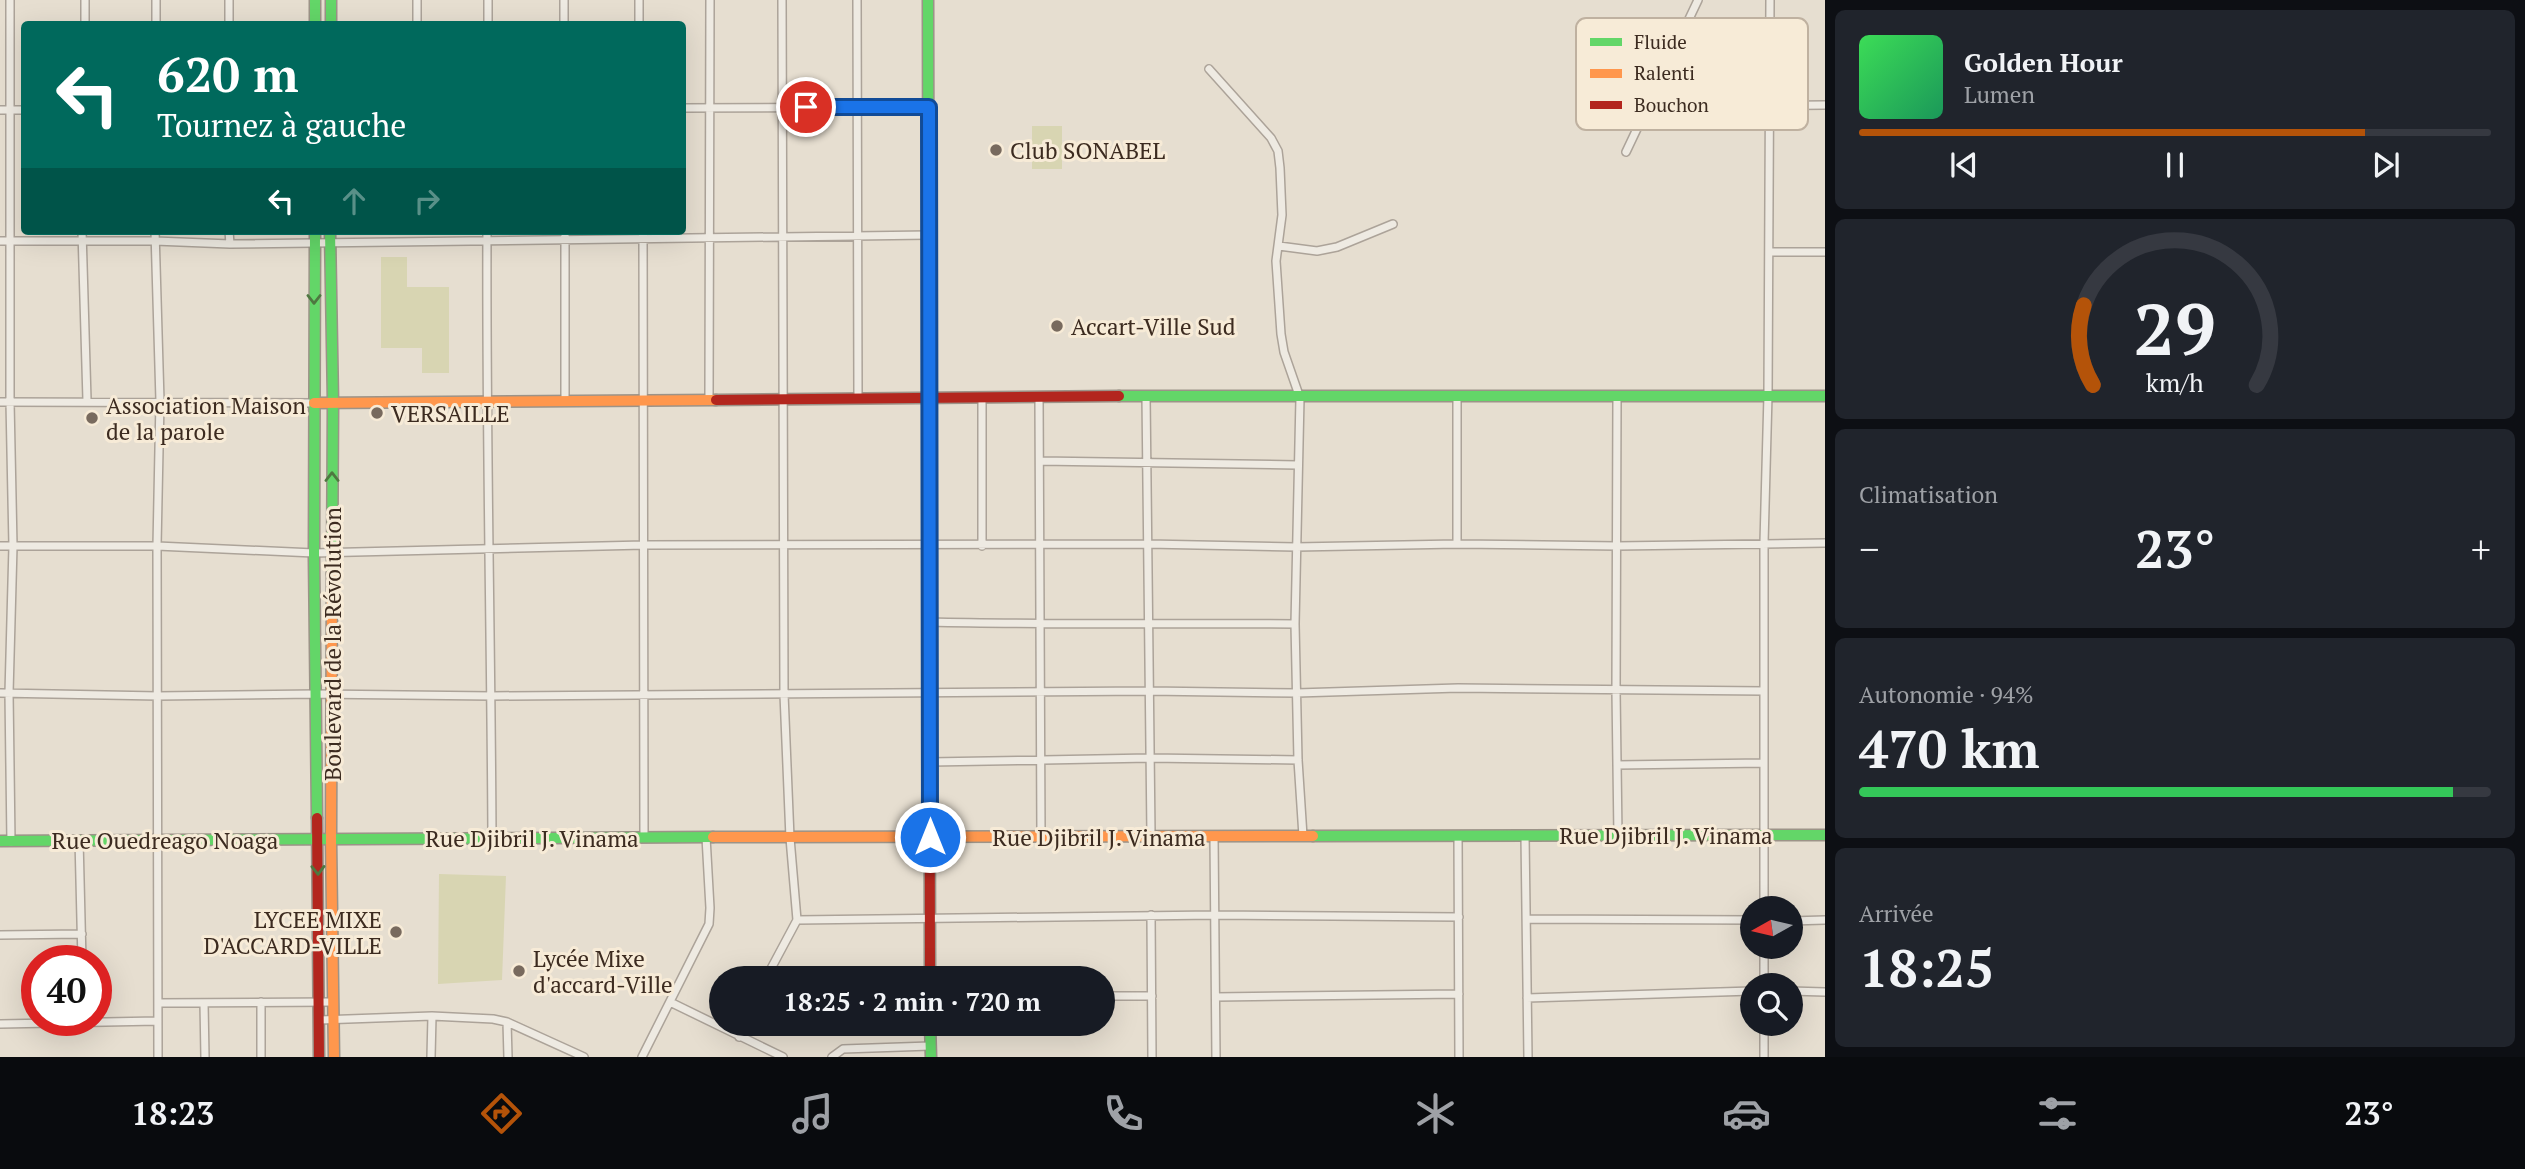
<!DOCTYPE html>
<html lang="fr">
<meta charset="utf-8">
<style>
body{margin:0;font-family:"PT Serif",serif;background:#20242c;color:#f1f3f6;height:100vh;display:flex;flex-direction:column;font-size:26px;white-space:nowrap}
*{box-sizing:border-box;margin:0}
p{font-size:23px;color:#9ea1a6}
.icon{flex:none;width:38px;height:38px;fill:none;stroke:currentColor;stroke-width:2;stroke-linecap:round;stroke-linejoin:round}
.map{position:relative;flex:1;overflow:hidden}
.drawer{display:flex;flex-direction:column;gap:10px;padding:10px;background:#0d0f14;width:700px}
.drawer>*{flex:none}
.top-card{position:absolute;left:21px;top:21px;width:665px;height:214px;border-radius:7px;box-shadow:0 7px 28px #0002;background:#00695c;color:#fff;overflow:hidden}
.needle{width:46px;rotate:262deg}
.fabs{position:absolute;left:1740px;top:896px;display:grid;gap:14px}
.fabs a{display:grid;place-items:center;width:63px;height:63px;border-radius:50%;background:#171b24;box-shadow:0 7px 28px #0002;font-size:35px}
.speed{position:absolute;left:21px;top:945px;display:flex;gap:14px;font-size:35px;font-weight:700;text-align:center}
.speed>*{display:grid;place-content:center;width:91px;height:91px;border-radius:50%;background:#171b24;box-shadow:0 7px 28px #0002;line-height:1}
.speed .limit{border:10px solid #d22;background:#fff;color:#111}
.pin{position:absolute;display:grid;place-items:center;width:60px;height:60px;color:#fff;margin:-30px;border:4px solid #fff;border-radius:50%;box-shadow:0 2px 7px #0007}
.me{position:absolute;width:77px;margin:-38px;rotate:0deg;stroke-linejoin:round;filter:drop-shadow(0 0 5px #0008)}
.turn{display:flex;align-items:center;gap:24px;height:147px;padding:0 21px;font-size:32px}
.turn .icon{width:91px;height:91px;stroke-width:2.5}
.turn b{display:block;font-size:49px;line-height:60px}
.lanes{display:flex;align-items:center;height:66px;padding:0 21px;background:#0003;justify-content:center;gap:35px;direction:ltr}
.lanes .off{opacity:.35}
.big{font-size:52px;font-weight:700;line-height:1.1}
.drawer .tile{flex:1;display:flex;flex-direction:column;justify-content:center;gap:10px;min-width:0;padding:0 24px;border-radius:10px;background:#20242c}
.drawer .dial{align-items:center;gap:0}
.dial svg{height:182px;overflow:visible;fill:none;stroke:#363941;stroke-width:7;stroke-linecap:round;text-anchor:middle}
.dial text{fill:#f1f3f6;stroke:none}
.song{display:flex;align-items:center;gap:21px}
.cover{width:84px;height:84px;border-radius:10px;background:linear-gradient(135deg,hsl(130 70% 55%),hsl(150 70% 35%))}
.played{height:7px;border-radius:4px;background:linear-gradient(90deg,#b45309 80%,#363941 80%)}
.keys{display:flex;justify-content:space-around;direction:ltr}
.heat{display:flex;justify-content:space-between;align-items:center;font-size:38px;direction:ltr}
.charge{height:10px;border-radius:5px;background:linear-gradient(90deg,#34c759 94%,#363941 0)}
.trip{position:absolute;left:709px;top:966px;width:406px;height:70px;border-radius:35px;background:#171b24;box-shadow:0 7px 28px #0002;font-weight:700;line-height:70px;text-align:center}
.dock{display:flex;height:112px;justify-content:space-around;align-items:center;background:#090b0e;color:#9ea1a6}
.dock .icon{width:49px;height:49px}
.dock .current{color:#b45309}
.dock b{font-size:32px;color:#f1f3f6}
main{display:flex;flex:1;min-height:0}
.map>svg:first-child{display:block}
.green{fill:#d8d5b2}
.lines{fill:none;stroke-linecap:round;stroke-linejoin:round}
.street-casing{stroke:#aca399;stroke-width:10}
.fast-casing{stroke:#9c9388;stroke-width:13}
.slow-casing{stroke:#9c9388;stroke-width:13}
.jam-casing{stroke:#9c9388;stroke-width:13}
.street{stroke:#eeeae2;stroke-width:7}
.fast{stroke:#63d668;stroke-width:10}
.slow{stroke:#ff974d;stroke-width:10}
.jam{stroke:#b3261e;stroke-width:10}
.oneway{stroke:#4e7840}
.route-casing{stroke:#114b97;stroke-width:18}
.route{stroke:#1a73e8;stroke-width:12}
.poi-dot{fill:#786a5e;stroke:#f7ebd7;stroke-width:2.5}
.labels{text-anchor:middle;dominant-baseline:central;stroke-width:6;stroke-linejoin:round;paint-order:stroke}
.poi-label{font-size:23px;fill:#3c2b20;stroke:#f7ebd7;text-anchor:start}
.street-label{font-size:23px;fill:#3c2b20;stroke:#f7ebd7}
.key{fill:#f7ebd7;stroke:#bfb1a0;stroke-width:2}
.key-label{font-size:19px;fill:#3c2b20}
</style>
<main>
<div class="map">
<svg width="1825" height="1057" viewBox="0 0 1825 1057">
<rect width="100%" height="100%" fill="#e6ded0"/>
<path class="green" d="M1032 126H1062V169H1032Z
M381 257H407V287H449V373H422V348H381Z
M439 874 506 876 502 980 438 984Z"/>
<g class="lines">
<g class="street-casing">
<path id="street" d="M10 0V402L13 546 9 693 11 842
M156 0V24
M417 0V24
M564 0V24
M639 0V24
M857 0 858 398
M85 24V0
M229 24V0
M488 24V0
M1209 69 1271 138 1278 151 1280 168 1282 215 1276 261 1281 334 1284 352 1300 398 1295 624 1298 760 1303 836
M1663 74 1716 102 1737 106 1825 105
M682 108 929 107
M0 110H24
M1626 152 1698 0
M82 231 87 400
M155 231 160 401 157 546 158 1057
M229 231 230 244
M487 231C486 433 491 635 492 837
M565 231V399
M643 231 644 838
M0 241H155L230 244 929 235
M1279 246 1317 251 1337 247 1393 224
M1769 252H1825
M1146 396 1151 835
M1617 397 1616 691 1618 836
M1039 398 1041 837
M1457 398V544
M709 399 710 0
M982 399V546
M0 402 314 403
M1040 461 1297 465
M0 546H157L314 553 644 545 1148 544 1296 547 1457 544 1617 546 1825 543
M929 622C1051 625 1173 623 1295 624
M0 693 158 696 316 694 492 696 1149 691 1297 693 1458 688 1764 691
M930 762 1150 758 1298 760
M1617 765 1764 763
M1214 836 1216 1057
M1458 836 1459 1057
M1525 836 1528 1057
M79 839 82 961
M1764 908V543L1768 395 1770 0
M1151 915 1152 1057
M1528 919 1752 920
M797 920 1215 915 1459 917
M1790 921 1825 920
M0 935 82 934
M1764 947V985
M766 978 797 920 790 838 784 694 782 0
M1790 991 1825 992
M1102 996H1152
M1216 997 1459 994
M1527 998 1752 991
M261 1002V1057
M670 1002 783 1057
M158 1003 333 1002
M204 1003 205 1057
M320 1020 432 1016 493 1019 507 1022 584 1057
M507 1022 508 1057
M0 1024 158 1021
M1764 1024V1057
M739 1037 745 1024
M431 1057 432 1016
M642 1057 709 924 710 908 706 837
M832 1057 843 1049 930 1046"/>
</g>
<g class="fast-casing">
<path id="fast" d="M315 0V24
M331 0V24
M928 0 929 500
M315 231 314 558 317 818
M330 231 333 402 332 574
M1119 396H1825
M1313 836 1825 835
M0 841 713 837
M930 1024 931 1057"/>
</g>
<g class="slow-casing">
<path id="slow" d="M314 403 716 400
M332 574 331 839 334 1057
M713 837 1313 836"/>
</g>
<g class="jam-casing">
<path id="jam" d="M716 400 1119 396
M929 500 930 978
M317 818 319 1057"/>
</g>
<use href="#street" class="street"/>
<use href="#fast" class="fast"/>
<use href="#slow" class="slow"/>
<use href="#jam" class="jam"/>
</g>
<defs><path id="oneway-chevron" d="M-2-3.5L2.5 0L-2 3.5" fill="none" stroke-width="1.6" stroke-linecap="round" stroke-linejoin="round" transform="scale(1.75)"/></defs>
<g class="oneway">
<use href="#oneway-chevron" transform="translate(314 299) rotate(90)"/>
<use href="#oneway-chevron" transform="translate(332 477) rotate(-90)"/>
<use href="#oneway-chevron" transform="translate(318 870) rotate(89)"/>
</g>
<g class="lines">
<g class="route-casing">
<path id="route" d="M806 107H929L930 837"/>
</g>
<use href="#route" class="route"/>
</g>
<g class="poi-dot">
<circle cx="996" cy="150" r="7"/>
<circle cx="1057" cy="326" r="7"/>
<circle cx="377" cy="413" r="7"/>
<circle cx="92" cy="418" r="7"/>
<circle cx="396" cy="932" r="7"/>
<circle cx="519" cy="971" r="7"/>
</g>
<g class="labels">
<g class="poi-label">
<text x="1010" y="150">Club SONABEL</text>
<text x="1071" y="326">Accart-Ville Sud</text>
<text x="106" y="405">Association Maison<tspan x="106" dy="26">de la parole</tspan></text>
<text x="391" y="413">VERSAILLE</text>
<text x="382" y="919" text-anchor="end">LYCEE MIXE<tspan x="382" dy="26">D'ACCARD-VILLE</tspan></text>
<text x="533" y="958">Lycée Mixe<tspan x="533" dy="26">d'accard-Ville</tspan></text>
</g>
<g class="street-label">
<text transform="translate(332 644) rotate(-90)">Boulevard de la Révolution</text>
<text x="1666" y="835">Rue Djibril J. Vinama</text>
<text x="1099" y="837">Rue Djibril J. Vinama</text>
<text x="532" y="838">Rue Djibril J. Vinama</text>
<text x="165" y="840">Rue Ouedreago Noaga</text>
</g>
</g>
<rect x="1576" y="18" width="232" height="112" rx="10" class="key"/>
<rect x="1590" y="38" width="32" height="8" fill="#63d668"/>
<rect x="1590" y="69" width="32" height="9" fill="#ff974d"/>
<rect x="1590" y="101" width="32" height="8" fill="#b3261e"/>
<g class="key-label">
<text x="1634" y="49">Fluide</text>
<text x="1634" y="80">Ralenti</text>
<text x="1634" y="112">Bouchon</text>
</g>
</svg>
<div class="fabs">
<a><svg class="needle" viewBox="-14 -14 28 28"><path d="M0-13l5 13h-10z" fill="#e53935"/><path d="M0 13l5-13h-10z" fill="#9ea1a6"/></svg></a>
<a><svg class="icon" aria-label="search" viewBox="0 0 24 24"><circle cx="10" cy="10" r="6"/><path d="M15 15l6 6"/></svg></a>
</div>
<div class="speed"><div class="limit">40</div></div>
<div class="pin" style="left:806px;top:107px;background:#d93025"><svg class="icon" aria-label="arrive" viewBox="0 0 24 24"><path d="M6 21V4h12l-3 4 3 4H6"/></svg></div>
<svg class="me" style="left:930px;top:837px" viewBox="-20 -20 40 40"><circle r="17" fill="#1a73e8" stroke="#fff" stroke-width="3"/><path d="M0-11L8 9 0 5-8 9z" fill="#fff"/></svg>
<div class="trip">18:25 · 2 min · 720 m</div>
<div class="top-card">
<div class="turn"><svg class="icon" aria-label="left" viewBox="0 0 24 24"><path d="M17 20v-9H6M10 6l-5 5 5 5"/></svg><div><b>620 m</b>Tournez à gauche</div></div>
<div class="lanes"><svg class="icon" aria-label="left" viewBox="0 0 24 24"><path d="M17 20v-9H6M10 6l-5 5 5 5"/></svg><svg class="icon off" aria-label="ahead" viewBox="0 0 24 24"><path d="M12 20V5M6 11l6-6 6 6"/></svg><svg class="icon off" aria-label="right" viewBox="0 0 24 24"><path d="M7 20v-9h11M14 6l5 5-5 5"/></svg></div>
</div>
</div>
<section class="drawer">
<div class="tile">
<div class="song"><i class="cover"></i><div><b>Golden Hour</b><p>Lumen</p></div></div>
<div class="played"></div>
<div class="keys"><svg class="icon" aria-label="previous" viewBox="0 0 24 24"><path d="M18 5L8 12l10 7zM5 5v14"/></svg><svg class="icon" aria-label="pause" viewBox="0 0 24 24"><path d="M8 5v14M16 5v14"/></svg><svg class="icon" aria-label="next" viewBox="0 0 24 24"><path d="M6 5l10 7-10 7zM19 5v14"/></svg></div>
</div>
<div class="tile dial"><svg viewBox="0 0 100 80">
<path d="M14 69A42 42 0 1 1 86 69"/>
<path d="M14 69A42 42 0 0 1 10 34" stroke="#b45309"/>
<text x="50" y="56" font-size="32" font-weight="700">29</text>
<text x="50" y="72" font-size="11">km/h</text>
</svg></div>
<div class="tile"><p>Climatisation</p>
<div class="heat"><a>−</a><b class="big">23°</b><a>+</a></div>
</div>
<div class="tile"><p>Autonomie · 94%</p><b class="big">470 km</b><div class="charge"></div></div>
<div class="tile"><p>Arrivée</p><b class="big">18:25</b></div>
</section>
</main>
<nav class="dock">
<b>18:23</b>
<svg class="icon current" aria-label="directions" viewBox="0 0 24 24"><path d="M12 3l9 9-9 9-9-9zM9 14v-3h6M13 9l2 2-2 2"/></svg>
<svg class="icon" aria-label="music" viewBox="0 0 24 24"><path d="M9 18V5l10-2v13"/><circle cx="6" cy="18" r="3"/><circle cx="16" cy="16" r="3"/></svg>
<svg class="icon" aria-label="phone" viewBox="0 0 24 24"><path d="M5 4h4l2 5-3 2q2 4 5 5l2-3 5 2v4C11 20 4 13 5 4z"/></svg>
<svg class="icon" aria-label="climate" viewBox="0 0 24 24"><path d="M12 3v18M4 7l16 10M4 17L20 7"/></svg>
<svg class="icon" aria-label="car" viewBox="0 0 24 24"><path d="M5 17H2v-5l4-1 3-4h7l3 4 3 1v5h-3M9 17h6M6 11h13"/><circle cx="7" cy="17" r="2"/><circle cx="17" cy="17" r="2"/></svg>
<svg class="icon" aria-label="filters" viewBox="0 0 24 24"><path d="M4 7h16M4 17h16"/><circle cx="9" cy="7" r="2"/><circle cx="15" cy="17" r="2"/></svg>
<b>23°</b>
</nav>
